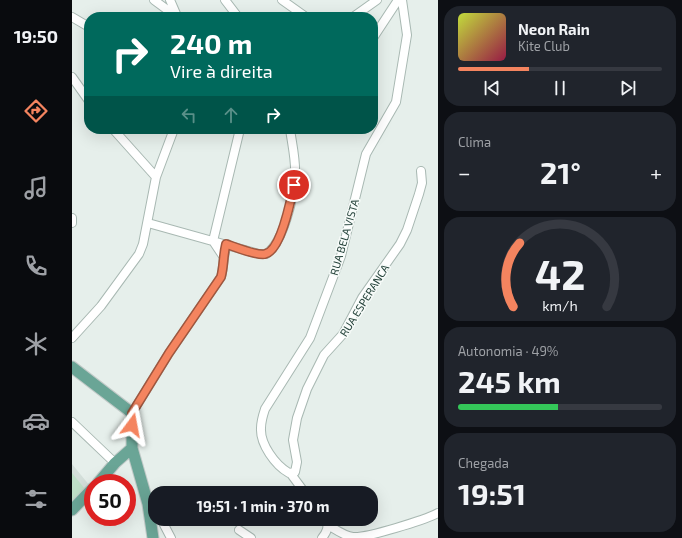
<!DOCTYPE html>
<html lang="pt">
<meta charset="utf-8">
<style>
body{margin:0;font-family:"Exo 2",sans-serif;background:#20242c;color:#f1f3f6;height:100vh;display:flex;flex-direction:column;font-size:15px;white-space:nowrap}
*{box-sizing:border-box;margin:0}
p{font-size:13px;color:#9ea1a6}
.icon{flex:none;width:22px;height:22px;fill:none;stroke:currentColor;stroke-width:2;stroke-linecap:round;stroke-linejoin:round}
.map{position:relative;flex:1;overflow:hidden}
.sheet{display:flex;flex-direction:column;gap:6px;padding:6px;background:#0d0f14;width:244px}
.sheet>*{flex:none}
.guide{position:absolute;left:12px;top:12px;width:294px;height:122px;border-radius:16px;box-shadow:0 4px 16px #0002;background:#00695c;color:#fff;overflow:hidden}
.speed{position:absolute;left:12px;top:474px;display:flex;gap:8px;font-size:20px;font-weight:700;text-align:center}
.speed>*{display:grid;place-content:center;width:52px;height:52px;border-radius:50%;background:#171b24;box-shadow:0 4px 16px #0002;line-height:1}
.speed .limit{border:6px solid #d22;background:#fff;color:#111}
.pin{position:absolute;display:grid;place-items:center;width:34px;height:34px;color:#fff;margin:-17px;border:2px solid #fff;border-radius:50%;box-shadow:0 1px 4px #0007}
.me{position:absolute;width:44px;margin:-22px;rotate:13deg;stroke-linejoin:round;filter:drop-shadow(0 0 3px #0008)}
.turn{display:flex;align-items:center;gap:14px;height:84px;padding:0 20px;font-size:18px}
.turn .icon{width:52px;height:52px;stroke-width:2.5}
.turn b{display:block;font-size:28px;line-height:34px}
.lanes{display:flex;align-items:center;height:38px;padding:0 20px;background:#0003;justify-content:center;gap:20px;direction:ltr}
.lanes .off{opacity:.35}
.big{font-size:30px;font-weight:700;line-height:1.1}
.sheet .card{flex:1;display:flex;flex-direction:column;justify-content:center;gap:6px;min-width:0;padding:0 14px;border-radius:16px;background:#20242c}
.sheet .dial{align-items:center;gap:0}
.dial svg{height:104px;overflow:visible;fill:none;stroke:#363941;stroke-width:7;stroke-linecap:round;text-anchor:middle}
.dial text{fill:#f1f3f6;stroke:none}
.song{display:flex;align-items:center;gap:12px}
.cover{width:48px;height:48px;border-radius:6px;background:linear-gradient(135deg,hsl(70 70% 55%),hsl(340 70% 35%))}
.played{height:4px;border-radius:2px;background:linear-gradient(90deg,#f4845f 35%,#363941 35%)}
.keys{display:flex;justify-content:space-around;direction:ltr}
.heat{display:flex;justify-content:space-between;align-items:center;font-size:22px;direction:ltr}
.charge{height:6px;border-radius:3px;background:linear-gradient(90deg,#34c759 49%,#363941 0)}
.trip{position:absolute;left:76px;top:486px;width:230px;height:40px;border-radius:16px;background:#171b24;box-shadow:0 4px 16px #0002;font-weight:700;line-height:40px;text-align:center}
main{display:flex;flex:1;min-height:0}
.tab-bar{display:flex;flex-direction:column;width:72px;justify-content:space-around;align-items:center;background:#090b0e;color:#9ea1a6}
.tab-bar .icon{width:28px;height:28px}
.tab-bar .selected{color:#f4845f}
.tab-bar b{font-size:18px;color:#f1f3f6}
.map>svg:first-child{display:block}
.built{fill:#d4dfda}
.green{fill:#bfe0c8}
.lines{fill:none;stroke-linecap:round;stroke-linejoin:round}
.minor-casing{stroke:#a8b8b2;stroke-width:10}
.major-casing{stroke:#c2cac8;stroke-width:13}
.minor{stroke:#fff;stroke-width:8}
.major{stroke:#6aa596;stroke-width:11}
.route-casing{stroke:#9f563e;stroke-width:10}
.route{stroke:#f4845f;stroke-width:7}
.labels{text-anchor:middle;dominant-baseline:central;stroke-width:3;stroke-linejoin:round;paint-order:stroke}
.street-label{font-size:11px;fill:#24423a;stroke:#f7fbf9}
</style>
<main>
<nav class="tab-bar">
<b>19:50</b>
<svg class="icon selected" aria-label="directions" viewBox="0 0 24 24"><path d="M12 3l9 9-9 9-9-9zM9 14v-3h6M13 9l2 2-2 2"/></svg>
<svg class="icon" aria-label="music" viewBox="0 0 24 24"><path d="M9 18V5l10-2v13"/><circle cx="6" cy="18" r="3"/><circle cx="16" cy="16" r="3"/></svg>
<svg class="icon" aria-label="phone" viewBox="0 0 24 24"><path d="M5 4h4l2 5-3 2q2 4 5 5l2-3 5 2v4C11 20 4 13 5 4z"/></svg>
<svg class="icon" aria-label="climate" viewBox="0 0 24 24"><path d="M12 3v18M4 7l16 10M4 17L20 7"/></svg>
<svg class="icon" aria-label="car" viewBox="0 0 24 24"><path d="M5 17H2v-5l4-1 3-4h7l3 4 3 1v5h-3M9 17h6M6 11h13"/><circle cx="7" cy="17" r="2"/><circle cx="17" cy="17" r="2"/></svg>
<svg class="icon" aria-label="filters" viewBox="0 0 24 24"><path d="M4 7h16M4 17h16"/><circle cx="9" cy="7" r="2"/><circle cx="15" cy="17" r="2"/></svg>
</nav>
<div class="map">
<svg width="366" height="538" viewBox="0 0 366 538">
<rect width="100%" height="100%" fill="#e6efeb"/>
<path class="built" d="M0 464 18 486 0 503Z"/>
<path class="green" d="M0 473 13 489 0 501Z"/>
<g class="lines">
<g class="minor-casing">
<path id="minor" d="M82 0 105 17
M98 0 105 16
M153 0 166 17
M210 0 234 17
M330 0 335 35 324 102 294 154 269 256 238 338 193 409C191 415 189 421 189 428 188 444 203 465 217 473L223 472 225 462 221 440 225 418 235 389 252 355 271 334 290 298 328 244 335 230 347 194 350 183 349 171
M0 17 17 27
M281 17 305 0
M301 38 326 0
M0 77 17 101
M41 129 84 177
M0 218V223
M76 223 187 254H194C212 242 222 196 223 175 224 160 220 144 218 129
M151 256 141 241 168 129
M0 338 29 306 67 254 71 244 84 177 102 129
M60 413 97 353 149 277C152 266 151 256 155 244
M0 422 43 463
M219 474 233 493
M89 519 99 538
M256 525C263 529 272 536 281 537 295 538 353 520 366 513
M167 530 179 538
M250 538C255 532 257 527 254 519"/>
</g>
<g class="major-casing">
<path id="major" d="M0 367 60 413V448L76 504 81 538
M26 483 43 463 60 448
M0 510 21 488"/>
</g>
<use href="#minor" class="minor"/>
<use href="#major" class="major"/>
</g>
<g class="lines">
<g class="route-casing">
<path id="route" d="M60 425V413L97 353 149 277C152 266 151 256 154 244 163 247 185 256 193 254 209 251 219 199 222 185"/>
</g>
<use href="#route" class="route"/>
</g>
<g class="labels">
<g class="street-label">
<text transform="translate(272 237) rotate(-74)">RUA BELA VISTA</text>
<text transform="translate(292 300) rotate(-58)">RUA ESPERANCA</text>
</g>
</g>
</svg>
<div class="speed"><div class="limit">50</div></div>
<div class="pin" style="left:222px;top:185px;background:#d93025"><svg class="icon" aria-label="arrive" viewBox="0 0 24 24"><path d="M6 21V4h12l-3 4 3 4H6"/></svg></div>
<svg class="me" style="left:60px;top:425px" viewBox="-20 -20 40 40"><path d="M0-17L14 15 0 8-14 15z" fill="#f4845f" stroke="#fff" stroke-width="4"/></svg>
<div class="trip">19:51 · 1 min · 370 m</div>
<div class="guide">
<div class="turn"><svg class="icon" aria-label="right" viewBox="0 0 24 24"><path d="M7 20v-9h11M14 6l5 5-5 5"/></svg><div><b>240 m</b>Vire à direita</div></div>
<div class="lanes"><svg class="icon off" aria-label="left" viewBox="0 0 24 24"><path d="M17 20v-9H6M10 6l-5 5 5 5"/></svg><svg class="icon off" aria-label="ahead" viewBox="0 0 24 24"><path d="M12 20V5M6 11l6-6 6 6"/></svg><svg class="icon" aria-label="right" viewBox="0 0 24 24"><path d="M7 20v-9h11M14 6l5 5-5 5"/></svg></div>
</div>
</div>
<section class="sheet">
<div class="card">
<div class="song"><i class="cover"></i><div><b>Neon Rain</b><p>Kite Club</p></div></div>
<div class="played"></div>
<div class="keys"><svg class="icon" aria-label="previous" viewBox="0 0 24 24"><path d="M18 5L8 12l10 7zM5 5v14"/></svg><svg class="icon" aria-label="pause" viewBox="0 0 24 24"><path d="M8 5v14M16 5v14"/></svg><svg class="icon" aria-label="next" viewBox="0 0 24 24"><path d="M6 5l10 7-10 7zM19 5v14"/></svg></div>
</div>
<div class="card"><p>Clima</p>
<div class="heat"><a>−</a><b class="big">21°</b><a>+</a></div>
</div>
<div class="card dial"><svg viewBox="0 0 100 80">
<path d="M14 69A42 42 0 1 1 86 69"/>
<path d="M14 69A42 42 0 0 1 19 20" stroke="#f4845f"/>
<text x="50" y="56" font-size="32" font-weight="700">42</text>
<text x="50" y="72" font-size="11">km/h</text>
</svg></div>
<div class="card"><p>Autonomia · 49%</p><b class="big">245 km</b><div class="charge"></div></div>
<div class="card"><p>Chegada</p><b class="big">19:51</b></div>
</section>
</main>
